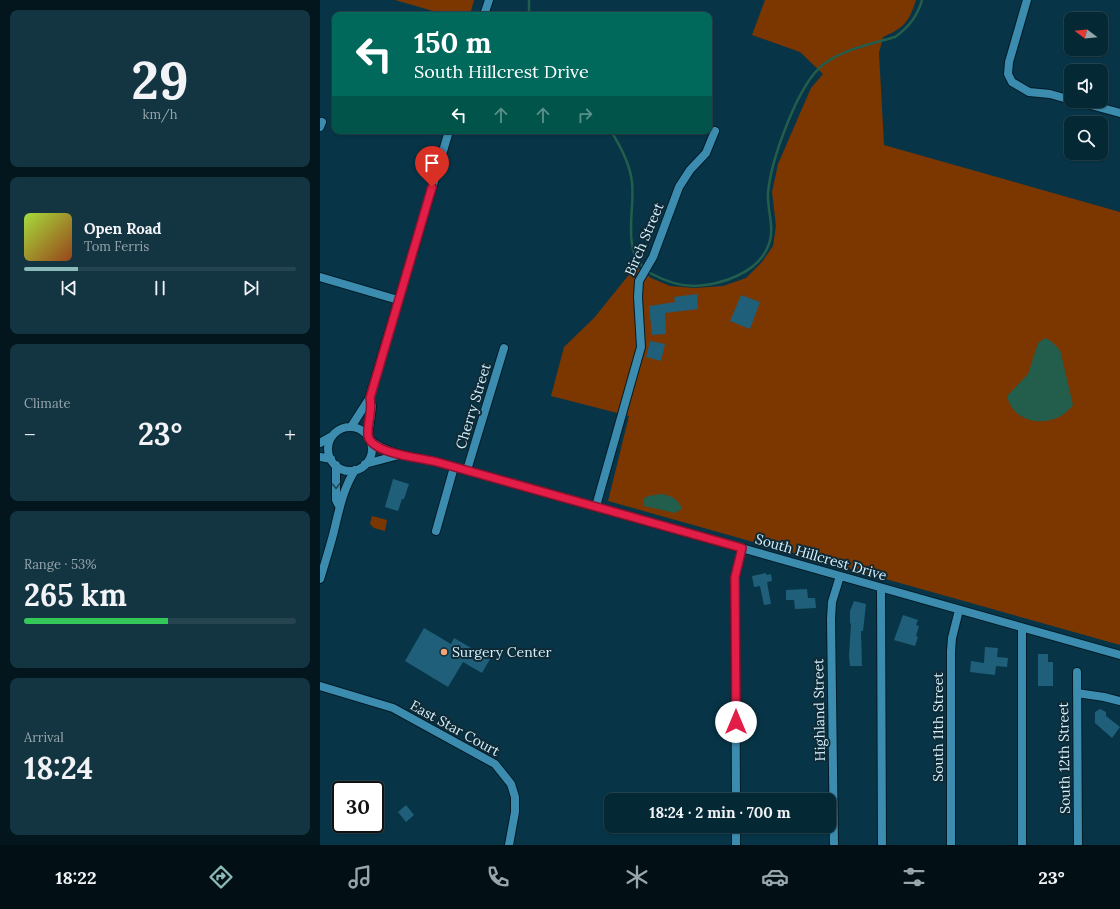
<!DOCTYPE html>
<meta charset="utf-8">
<style>
body{margin:0;font-family:Lora,serif;background:#133441;color:#f1f3f6;height:100vh;display:flex;flex-direction:column;font-size:15px;white-space:nowrap}
*{box-sizing:border-box;margin:0}
p{font-size:13px;color:#97a6ad}
.icon{flex:none;width:22px;height:22px;fill:none;stroke:currentColor;stroke-width:2;stroke-linecap:round;stroke-linejoin:round}
.map{position:relative;flex:1;overflow:hidden}
.side{display:flex;flex-direction:column;gap:10px;padding:10px;background:#03161d;width:320px}
.side>*{flex:none}
.top-card{position:absolute;left:12px;top:12px;width:380px;height:122px;border-radius:8px;box-shadow:0 1px 3px #0004,0 0 0 1px #264450;background:#00695c;color:#fff;overflow:hidden}
.needle{width:26px;rotate:286deg}
.tools{position:absolute;left:744px;top:12px;display:grid;gap:8px}
.tools a{display:grid;place-items:center;width:44px;height:44px;border-radius:8px;background:#052835;box-shadow:0 1px 3px #0004,0 0 0 1px #264450;font-size:20px}
.speed{position:absolute;left:12px;top:781px;display:flex;gap:8px;font-size:20px;font-weight:700;text-align:center}
.speed>*{display:grid;place-content:center;width:52px;height:52px;border-radius:50%;background:#052835;box-shadow:0 1px 3px #0004,0 0 0 1px #264450;line-height:1}
.speed .limit{border:2px solid #111;border-radius:6px;background:#fff;color:#111}
.pin{position:absolute;display:grid;place-items:center;width:34px;height:34px;color:#fff;margin:-41px -17px;border-radius:50% 50% 50% 0;rotate:-45deg;box-shadow:0 0 4px #0007}
.pin .icon{rotate:45deg}
.me{position:absolute;width:44px;margin:-22px;rotate:0deg;stroke-linejoin:round;filter:drop-shadow(0 0 3px #0008)}
.turn{display:flex;align-items:center;gap:14px;height:84px;padding:0 16px;font-size:18px}
.turn .icon{width:52px;height:52px;stroke-width:2.5}
.turn b{display:block;font-size:28px;line-height:34px}
.lanes{display:flex;align-items:center;height:38px;padding:0 16px;background:#0003;justify-content:center;gap:20px;direction:ltr}
.lanes .off{opacity:.35}
.big{font-size:30px;font-weight:700;line-height:1.1}
.side .widget{flex:1;display:flex;flex-direction:column;justify-content:center;gap:6px;min-width:0;padding:0 14px;border-radius:8px;background:#133441}
.side .dial{align-items:center;gap:0}
.dial b{font-size:52px;line-height:1}
.song{display:flex;align-items:center;gap:12px}
.cover{width:48px;height:48px;border-radius:6px;background:linear-gradient(135deg,hsl(80 70% 55%),hsl(20 70% 35%))}
.played{height:4px;border-radius:2px;background:linear-gradient(90deg,#8bbbb9 20%,#264450 20%)}
.keys{display:flex;justify-content:space-around;direction:ltr}
.heat{display:flex;justify-content:space-between;align-items:center;font-size:22px;direction:ltr}
.charge{height:6px;border-radius:3px;background:linear-gradient(90deg,#34c759 53%,#264450 0)}
.trip{position:absolute;left:284px;top:793px;width:232px;height:40px;border-radius:8px;background:#052835;box-shadow:0 1px 3px #0004,0 0 0 1px #264450;font-weight:700;line-height:40px;text-align:center}
.tabs{display:flex;height:64px;justify-content:space-around;align-items:center;background:#021015;color:#97a6ad}
.tabs .icon{width:28px;height:28px}
.tabs .active{color:#8bbbb9}
.tabs b{font-size:18px;color:#f1f3f6}
main{display:flex;flex:1;min-height:0}
.map>svg:first-child{display:block}
.green{fill:#7c3600}
.water{fill:#235d4b}
.lines{fill:none;stroke-linecap:round;stroke-linejoin:round}
.stream{stroke:#235d4b;stroke-width:2.5}
.building{fill:#205f79}
.minor-casing{stroke:#021b26;stroke-width:10}
.minor{stroke:#3b8caf;stroke-width:8}
.oneway{stroke:#1d475a}
.route-casing{stroke:#92132f;stroke-width:10}
.route{stroke:#e11d48;stroke-width:7}
.poi-dot{fill:#f0a378;stroke:#102a35;stroke-width:1.5}
.labels{text-anchor:middle;dominant-baseline:central;stroke-width:4;stroke-linejoin:round;paint-order:stroke}
.street-label{font-size:14px;fill:#d2f0ff;stroke:#102a35}
.poi-label{font-size:14px;fill:#d2f0ff;stroke:#102a35;text-anchor:start}
</style>
<main>
<section class="side">
<div class="widget dial"><b>29</b><p>km/h</p></div>
<div class="widget">
<div class="song"><i class="cover"></i><div><b>Open Road</b><p>Tom Ferris</p></div></div>
<div class="played"></div>
<div class="keys"><svg class="icon" aria-label="previous" viewBox="0 0 24 24"><path d="M18 5L8 12l10 7zM5 5v14"/></svg><svg class="icon" aria-label="pause" viewBox="0 0 24 24"><path d="M8 5v14M16 5v14"/></svg><svg class="icon" aria-label="next" viewBox="0 0 24 24"><path d="M6 5l10 7-10 7zM19 5v14"/></svg></div>
</div>
<div class="widget"><p>Climate</p>
<div class="heat"><a>−</a><b class="big">23°</b><a>+</a></div>
</div>
<div class="widget"><p>Range · 53%</p><b class="big">265 km</b><div class="charge"></div></div>
<div class="widget"><p>Arrival</p><b class="big">18:24</b></div>
</section>
<div class="map">
<svg width="800" height="845" viewBox="0 0 800 845">
<rect width="100%" height="100%" fill="#073547"/>
<path class="green" d="M75 0H154L150 15H127Z
M445 0H596C589 22 584 28 563 37L559 53 564 145 800 212V645L288 501 309 416 231 396 244 347 274 318 316 266 331 278 350 286 374 288 403 286 426 278 442 262 453 246 456 226 452 192 458 164 491 88 503 74 480 52 432 35Z
M52 516 67 520 65 531 54 528 50 524Z"/>
<path class="water" d="M725 338 731 341 740 350 753 405C736 429 694 427 687 396L708 374 718 343Z
M341 494C353 496 358 499 362 509L355 513 324 506 323 499 328 496Z"/>
<g class="lines">
<path class="stream" d="M209 15V0
M291 131C301 147 310 164 312 182 315 207 303 248 322 266
M330 273C343 280 359 286 374 286 401 285 439 273 449 244 455 228 447 210 448 193 451 160 478 83 504 64 523 49 552 44 575 37 588 28 598 15 602 0"/>
</g>
<path class="building" d="M377 294 378 309 345 313 346 334 332 335 329 306 355 302 354 297Z
M421 295 440 302 430 329 410 321Z
M330 341 345 344 341 361 326 357Z
M73 479 89 484 84 499H82L78 511 65 507Z
M446 573V575L451 574 452 581 447 582 451 604 444 605 440 586 434 587 432 576Z
M487 589 488 598H495L496 608 475 609 474 600H466V590Z
M534 601 546 604 543 631H541L542 666H530L529 656 531 624 530 623V611Z
M583 615 598 620 596 625 599 626 596 636 598 637 595 646 574 640Z
M104 628 131 644 134 638 170 659 162 673 143 662 128 687 85 661Z
M665 647 678 648 677 657 688 658 687 667 676 666 675 675 650 672 651 661 664 663Z
M718 654H728V662H733V686H718Z
M780 709 786 712V716L800 727 792 738 775 723V712Z
M86 805 94 815 86 822 78 812Z"/>
<g class="lines">
<g class="minor-casing">
<path id="minor" d="M707 0 689 62 688 74 692 82 709 92 730 94 751 100
M164 15 169 0
M756 101 800 113
M0 127 2 122
M0 277 78 300
M31 427 49 399 129 131
M8 449a22 22 0 1 1 44 0a22 22 0 1 1-44 0Z
M48 436 52 406 49 399
M51 441C71 456 93 456 117 462L800 655
M0 443 12 436
M0 457 11 459
M45 464 79 455
M16 465V500L19 506
M147 470 184 348
M276 506 321 347 318 297 319 281 333 257 359 187 370 170 386 153 395 131
M116 531 134 467
M0 579C5 563 10 547 14 531 19 510 23 489 35 470
M561 588 562 845
M757 672 758 845
M0 686 73 708 175 764 191 784 195 797V812L189 845
M757 693 784 697 800 701
M416 800 415 577 422 548
M416 826V845
M514 845 511 619 512 602 520 576
M631 845V651L632 638 639 610
M702 845V628"/>
</g>
<use href="#minor" class="minor"/>
</g>
<defs><path id="oneway-chevron" d="M-2-3.5L2.5 0L-2 3.5" fill="none" stroke-width="1.6" stroke-linecap="round" stroke-linejoin="round"/></defs>
<use class="oneway" href="#oneway-chevron" transform="translate(16 486) rotate(89)"/>
<g class="lines">
<g class="route-casing">
<path id="route" d="M112 187 50 398C53 411 47 423 48 435 50 454 103 458 117 462L422 548 415 577 416 722"/>
</g>
<use href="#route" class="route"/>
</g>
<circle class="poi-dot" cx="124" cy="652" r="4"/>
<g class="labels">
<g class="street-label">
<text transform="translate(324 239) rotate(-67)">Birch Street</text>
<text transform="translate(153 406) rotate(-73)">Cherry Street</text>
<text transform="translate(501 557) rotate(16)">South Hillcrest Drive</text>
<text transform="translate(499 710) rotate(-91)">Highland Street</text>
<text transform="translate(618 727) rotate(-90)">South 11th Street</text>
<text transform="translate(135 728) rotate(29)">East Star Court</text>
<text transform="translate(744 758) rotate(-91)">South 12th Street</text>
</g>
<g class="poi-label">
<text x="132" y="652">Surgery Center</text>
</g>
</g>
</svg>
<div class="tools">
<a><svg class="needle" viewBox="-14 -14 28 28"><path d="M0-13l5 13h-10z" fill="#e53935"/><path d="M0 13l5-13h-10z" fill="#97a6ad"/></svg></a>
<a><svg class="icon" aria-label="sound" viewBox="0 0 24 24"><path d="M4 9h4l5-4v14l-5-4H4zM17 9q2 3 0 6"/></svg></a>
<a><svg class="icon" aria-label="search" viewBox="0 0 24 24"><circle cx="10" cy="10" r="6"/><path d="M15 15l6 6"/></svg></a>
</div>
<div class="speed"><div class="limit">30</div></div>
<div class="pin" style="left:112px;top:187px;background:#d93025"><svg class="icon" aria-label="arrive" viewBox="0 0 24 24"><path d="M6 21V4h12l-3 4 3 4H6"/></svg></div>
<svg class="me" style="left:416px;top:722px" viewBox="-20 -20 40 40"><circle r="19" fill="#fff"/><path d="M0-13L10 11 0 6-10 11z" fill="#e11d48"/></svg>
<div class="trip">18:24 · 2 min · 700 m</div>
<div class="top-card">
<div class="turn"><svg class="icon" aria-label="left" viewBox="0 0 24 24"><path d="M17 20v-9H6M10 6l-5 5 5 5"/></svg><div><b>150 m</b>South Hillcrest Drive</div></div>
<div class="lanes"><svg class="icon" aria-label="left" viewBox="0 0 24 24"><path d="M17 20v-9H6M10 6l-5 5 5 5"/></svg><svg class="icon off" aria-label="ahead" viewBox="0 0 24 24"><path d="M12 20V5M6 11l6-6 6 6"/></svg><svg class="icon off" aria-label="ahead" viewBox="0 0 24 24"><path d="M12 20V5M6 11l6-6 6 6"/></svg><svg class="icon off" aria-label="right" viewBox="0 0 24 24"><path d="M7 20v-9h11M14 6l5 5-5 5"/></svg></div>
</div>
</div>
</main>
<nav class="tabs">
<b>18:22</b>
<svg class="icon active" aria-label="directions" viewBox="0 0 24 24"><path d="M12 3l9 9-9 9-9-9zM9 14v-3h6M13 9l2 2-2 2"/></svg>
<svg class="icon" aria-label="music" viewBox="0 0 24 24"><path d="M9 18V5l10-2v13"/><circle cx="6" cy="18" r="3"/><circle cx="16" cy="16" r="3"/></svg>
<svg class="icon" aria-label="phone" viewBox="0 0 24 24"><path d="M5 4h4l2 5-3 2q2 4 5 5l2-3 5 2v4C11 20 4 13 5 4z"/></svg>
<svg class="icon" aria-label="climate" viewBox="0 0 24 24"><path d="M12 3v18M4 7l16 10M4 17L20 7"/></svg>
<svg class="icon" aria-label="car" viewBox="0 0 24 24"><path d="M5 17H2v-5l4-1 3-4h7l3 4 3 1v5h-3M9 17h6M6 11h13"/><circle cx="7" cy="17" r="2"/><circle cx="17" cy="17" r="2"/></svg>
<svg class="icon" aria-label="filters" viewBox="0 0 24 24"><path d="M4 7h16M4 17h16"/><circle cx="9" cy="7" r="2"/><circle cx="15" cy="17" r="2"/></svg>
<b>23°</b>
</nav>
